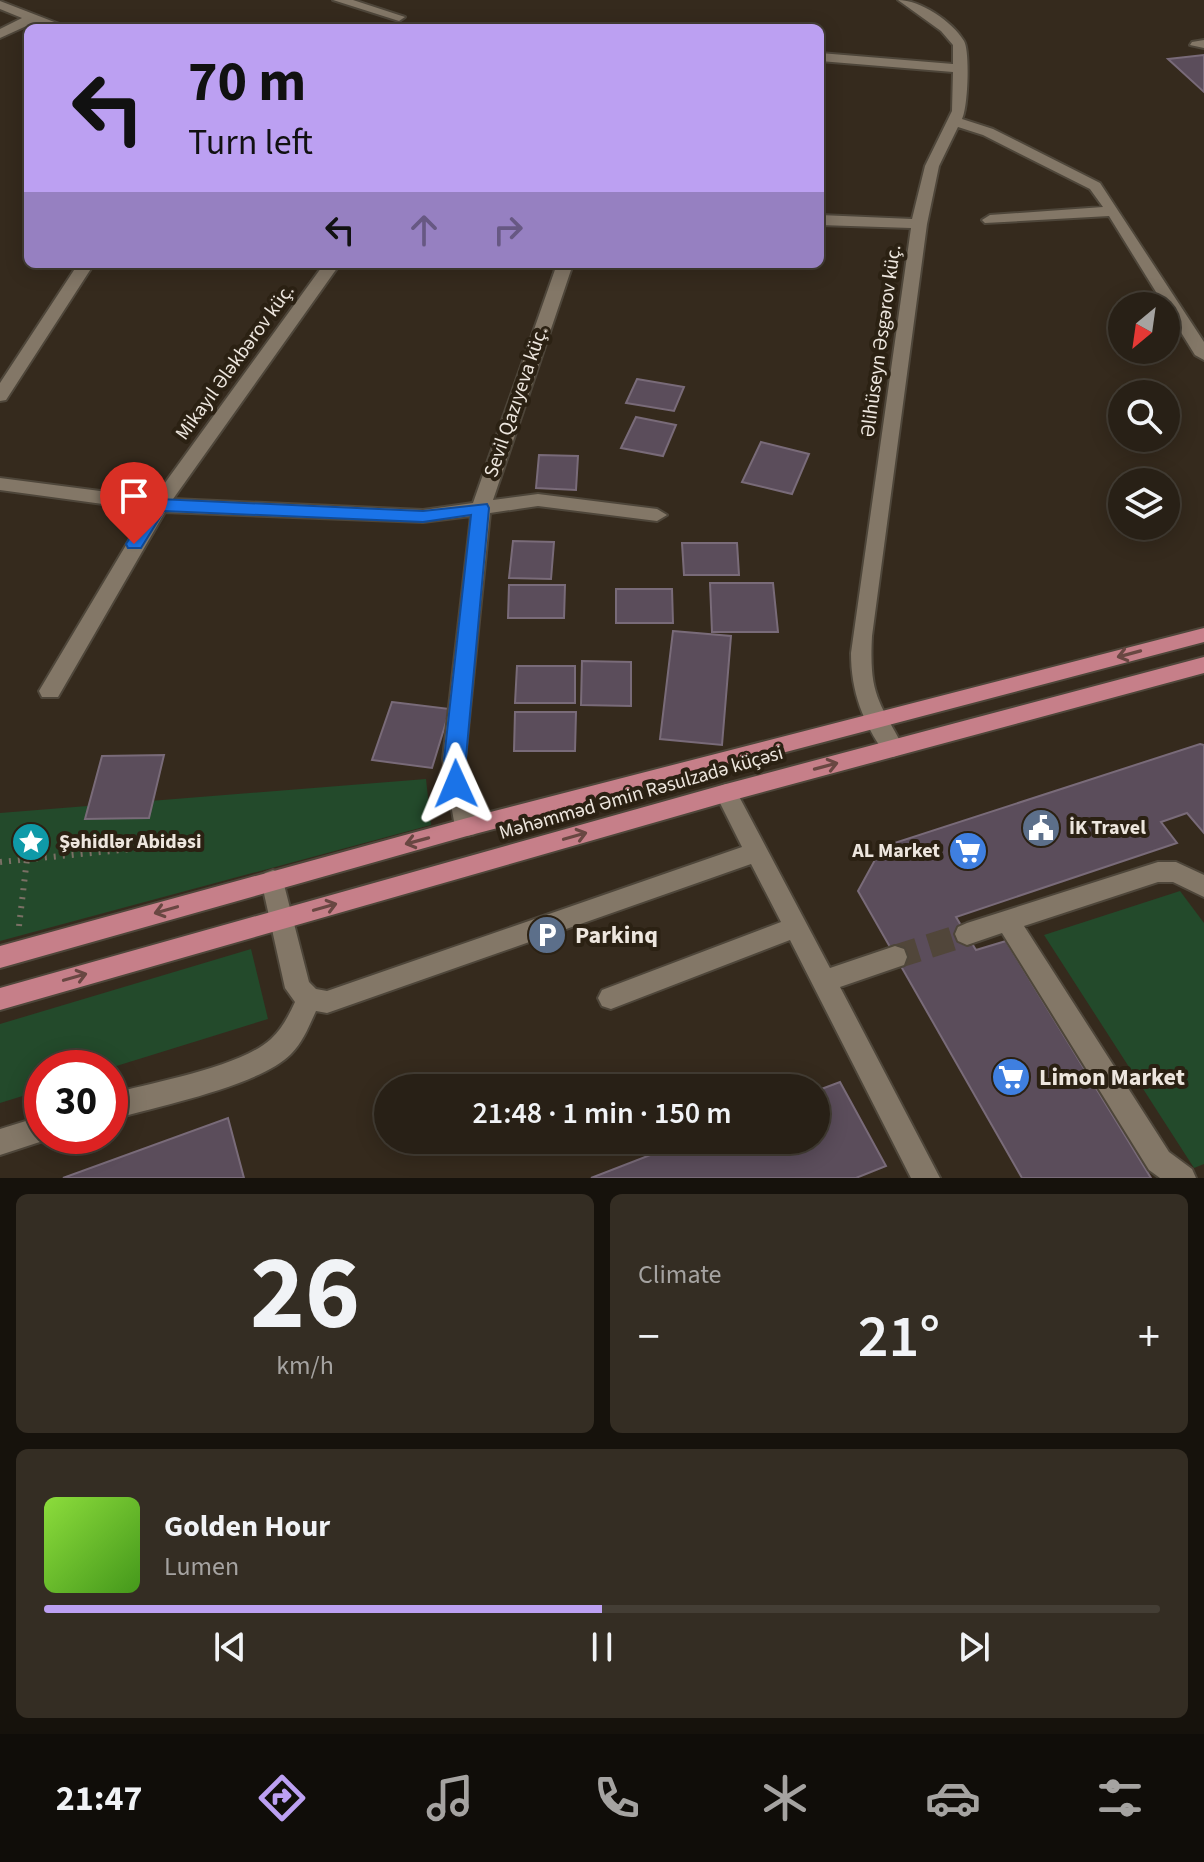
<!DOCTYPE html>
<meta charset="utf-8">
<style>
body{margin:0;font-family:"Source Sans 3",sans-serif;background:#342d23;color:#f1f3f6;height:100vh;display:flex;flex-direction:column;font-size:30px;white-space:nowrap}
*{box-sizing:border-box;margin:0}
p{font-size:26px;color:#a5a3a1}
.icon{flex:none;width:44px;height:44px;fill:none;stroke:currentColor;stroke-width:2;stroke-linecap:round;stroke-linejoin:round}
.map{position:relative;height:1178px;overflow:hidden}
.details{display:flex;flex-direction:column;gap:16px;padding:16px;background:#16120c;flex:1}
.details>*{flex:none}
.hud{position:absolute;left:24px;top:24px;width:800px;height:244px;border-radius:12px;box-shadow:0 4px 20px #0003,0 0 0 2px #443e35;background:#bca0f2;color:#111;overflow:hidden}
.needle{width:52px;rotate:209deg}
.buttons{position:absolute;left:1108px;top:292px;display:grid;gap:16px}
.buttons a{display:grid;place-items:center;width:72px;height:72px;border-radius:50%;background:#282016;box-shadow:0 4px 20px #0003,0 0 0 2px #443e35;font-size:40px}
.speed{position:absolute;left:24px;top:1050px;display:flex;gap:16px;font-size:40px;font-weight:700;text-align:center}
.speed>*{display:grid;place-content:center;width:104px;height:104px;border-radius:50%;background:#282016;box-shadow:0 4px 20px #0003,0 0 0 2px #443e35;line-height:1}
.speed .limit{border:12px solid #d22;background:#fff;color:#111}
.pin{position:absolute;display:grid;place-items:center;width:68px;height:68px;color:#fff;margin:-82px -34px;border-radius:50% 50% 50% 0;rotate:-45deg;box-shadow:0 0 8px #0007}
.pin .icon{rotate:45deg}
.me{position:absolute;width:88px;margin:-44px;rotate:359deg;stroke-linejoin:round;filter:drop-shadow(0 0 6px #0008)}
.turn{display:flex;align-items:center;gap:28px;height:168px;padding:0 32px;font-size:36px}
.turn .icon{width:104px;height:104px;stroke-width:2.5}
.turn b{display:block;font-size:56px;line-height:68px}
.lanes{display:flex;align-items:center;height:76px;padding:0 32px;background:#0003;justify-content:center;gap:40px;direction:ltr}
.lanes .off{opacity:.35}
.big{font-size:60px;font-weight:600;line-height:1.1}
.details .widget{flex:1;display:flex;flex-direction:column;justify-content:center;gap:12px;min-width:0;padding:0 28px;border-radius:12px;background:#342d23}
.details .dial{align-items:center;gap:0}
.dial b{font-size:104px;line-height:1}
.song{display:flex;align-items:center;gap:24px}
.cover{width:96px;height:96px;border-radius:12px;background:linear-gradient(135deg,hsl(90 70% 55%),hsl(100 70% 35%))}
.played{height:8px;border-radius:4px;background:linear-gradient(90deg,#bca0f2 50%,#443e35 50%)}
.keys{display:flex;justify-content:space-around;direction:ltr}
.heat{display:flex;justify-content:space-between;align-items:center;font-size:44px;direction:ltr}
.details .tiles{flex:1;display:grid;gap:16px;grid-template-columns:1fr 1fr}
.widget:last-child{grid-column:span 2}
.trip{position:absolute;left:374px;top:1074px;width:456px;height:80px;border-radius:40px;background:#282016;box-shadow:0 4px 20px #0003,0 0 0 2px #443e35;font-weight:600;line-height:80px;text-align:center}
.dock{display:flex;height:128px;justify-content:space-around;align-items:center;background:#100d09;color:#a5a3a1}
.dock .icon{width:56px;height:56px}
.dock .selected{color:#bca0f2}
.dock b{font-size:36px;color:#f1f3f6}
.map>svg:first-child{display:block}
.green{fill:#234a2b}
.building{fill:#5b4d5b;stroke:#796b79;stroke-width:2}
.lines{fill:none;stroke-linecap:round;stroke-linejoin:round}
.minor-tunnel{stroke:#51463a;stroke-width:24;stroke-dasharray:24 12;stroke-linecap:butt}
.minor-casing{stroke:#4e463a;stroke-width:4}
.major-casing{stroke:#4e463a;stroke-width:4}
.path{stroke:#7a7065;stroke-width:6;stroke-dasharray:2 7;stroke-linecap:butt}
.minor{fill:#837767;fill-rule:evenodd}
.major{fill:#c67f89;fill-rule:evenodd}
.oneway{stroke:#694742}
.route{fill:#1a73e8;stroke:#114b97;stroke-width:2}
.labels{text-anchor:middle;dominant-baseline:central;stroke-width:8;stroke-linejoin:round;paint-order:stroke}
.street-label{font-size:20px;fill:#ede6de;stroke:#2b2113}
.poi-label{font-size:20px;font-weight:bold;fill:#ede6de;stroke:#2b2113;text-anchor:start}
.near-poi-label{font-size:24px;font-weight:bold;fill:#ede6de;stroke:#2b2113;text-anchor:start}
</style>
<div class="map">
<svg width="1204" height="1178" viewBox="0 0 1204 1178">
<rect width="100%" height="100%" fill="#352a1d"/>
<path class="green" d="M426 779 431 825 0 941V813Z
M1180 891 1204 923V1164L1194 1168 1044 935Z
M251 949 268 1019 110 1068H42V1090L0 1103V1024Z"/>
<path class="building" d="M1204 55V92L1168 59Z
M637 379 684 387 674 411 626 403Z
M636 417 676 425 663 456 621 448Z
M761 442 809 454 792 494 742 482Z
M539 455 578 456 576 490 536 488Z
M513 541 554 542 551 579 509 578Z
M682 543H737L739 575H684Z
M710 583H773L778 632H712Z
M509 585H565L564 618H508Z
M616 589H672L673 623H616Z
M673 631 731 636 722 745 660 739Z
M582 661 631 662V706L581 705Z
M517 666H575V703H515Z
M392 702 450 709 432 768 372 760Z
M515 712H576L575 751H514Z
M1200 744 1204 745V833L1187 813 1161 822 1177 843 956 917 976 950 1006 941 1151 1178H1022L858 891 882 847Z
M164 755 149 818 85 819 102 756Z
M840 1082 886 1166 856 1178H591L689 1140H816V1091Z
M228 1118 244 1178H63Z"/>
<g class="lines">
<path class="minor-tunnel" d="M895 957 967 934"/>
<g class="minor-casing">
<path id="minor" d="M333 0H353L405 17 399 21Z
M898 0C920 0 952 21 964 41 970 51 968 107 962 119L993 129 1100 183 1204 342V360L1195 355 1109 216 985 223 982 220 990 215 1103 207 1090 189 983 135 958 127 939 166 927 224 872 636C869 694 878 700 904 748L901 754 893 757 885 754C863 722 851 692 851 653L911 228 820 225V215L912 219 925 166 952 111 953 72 820 61V53L953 64V45L941 31Z
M0 1 62 25 63 28H46L33 23 0 38V29L22 18 0 9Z
M1204 40V48L1190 45 1192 42Z
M78 264H94L6 400 0 401V383Z
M324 264H340L173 499 423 510 473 503 557 264H573L493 500 538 494 657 509 667 515 657 521 538 506 490 513 465 759 479 827 475 834 467 836 459 834 455 827 443 759 471 516 423 522 165 512 58 697H42L39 691 147 510 0 490V478L154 498Z
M726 784 734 787 830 968 895 946 904 949 907 957 904 965 840 987 940 1178H911L790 940 611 1009 602 1006 598 998 602 990 781 922 751 864 327 1013 316 1011C309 1026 303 1042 291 1054 260 1086 155 1107 110 1120V1094C151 1083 241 1067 271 1039 282 1029 289 1015 295 1002L285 988 261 880 265 873 273 870 281 873 309 982 316 989 327 991 742 847 715 793 718 787Z
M1158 862H1176L1204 875V897L1173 882H1158L1024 926 1169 1152 1192 1169 1196 1178H1160L1149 1170 1002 933 967 945 958 941 955 934 958 927 967 923Z
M42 1116V1136L52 1138 0 1155V1129Z"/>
</g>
<g class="major-casing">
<path id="major" d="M1204 628V642L467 836 0 968V946L467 818Z
M1204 657V673L726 802 0 1010V988L726 784Z"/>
</g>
<path class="path" d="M0 862 152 847
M19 926 27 859"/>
<use href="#minor" class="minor"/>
<use href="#major" class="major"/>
</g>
<defs><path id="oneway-shaft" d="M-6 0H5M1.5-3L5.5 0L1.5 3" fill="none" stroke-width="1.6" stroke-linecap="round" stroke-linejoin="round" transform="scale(2)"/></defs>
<g class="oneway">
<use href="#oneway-shaft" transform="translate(1129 654) rotate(165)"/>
<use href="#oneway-shaft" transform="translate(826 766) rotate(-15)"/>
<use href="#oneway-shaft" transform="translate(575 836) rotate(-16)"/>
<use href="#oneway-shaft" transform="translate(417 841) rotate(165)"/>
<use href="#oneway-shaft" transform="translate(325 907) rotate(-16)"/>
<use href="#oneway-shaft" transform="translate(166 910) rotate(164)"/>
<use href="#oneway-shaft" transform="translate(75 977) rotate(-16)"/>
</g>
<path class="route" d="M159 499 423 511 487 504 489 508 463 790H449L444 759 471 515 423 522 164 511 141 548H128L126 544 153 501Z"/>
<defs>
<g id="civic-disc" transform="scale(2)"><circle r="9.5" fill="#5c6f8a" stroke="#2b2113"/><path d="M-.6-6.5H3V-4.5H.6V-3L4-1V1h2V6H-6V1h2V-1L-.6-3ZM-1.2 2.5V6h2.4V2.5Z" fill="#fff"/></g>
<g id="sight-disc" transform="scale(2)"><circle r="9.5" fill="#0f9aa8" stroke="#2b2113"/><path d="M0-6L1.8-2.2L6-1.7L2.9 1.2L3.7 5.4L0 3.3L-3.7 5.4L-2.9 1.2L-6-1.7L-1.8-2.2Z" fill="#fff"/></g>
<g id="supermarket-disc" transform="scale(2)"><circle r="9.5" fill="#3f7fe0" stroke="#2b2113"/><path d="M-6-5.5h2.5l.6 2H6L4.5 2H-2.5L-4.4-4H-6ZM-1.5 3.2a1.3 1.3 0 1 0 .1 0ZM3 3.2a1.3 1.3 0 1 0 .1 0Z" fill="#fff"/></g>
<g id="parking-disc" transform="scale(2)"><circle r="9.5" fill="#5c6f8a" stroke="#2b2113"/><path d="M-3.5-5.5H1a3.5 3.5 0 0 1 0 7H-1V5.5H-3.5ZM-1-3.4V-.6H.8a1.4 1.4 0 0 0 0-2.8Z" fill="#fff"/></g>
</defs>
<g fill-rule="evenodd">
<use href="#civic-disc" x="1041" y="828"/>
<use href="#sight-disc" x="31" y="842"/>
<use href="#supermarket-disc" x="968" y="851"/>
<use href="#parking-disc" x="547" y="935"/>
<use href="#supermarket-disc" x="1011" y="1077"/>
</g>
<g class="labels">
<g class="street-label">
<text transform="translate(881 341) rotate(-82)">Əlihüseyn Əsgərov küç.</text>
<text transform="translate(235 362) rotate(-54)">Mikayıl Ələkbərov küç.</text>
<text transform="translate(516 402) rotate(-71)">Sevil Qazıyeva küç.</text>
<text transform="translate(641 793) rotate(-16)">Məhəmməd Əmin Rəsulzadə küçəsi</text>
</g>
<g class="poi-label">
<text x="1069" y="828">İK Travel</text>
<text x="59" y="842">Şəhidlər Abidəsi</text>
<text x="940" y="851" text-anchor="end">AL Market</text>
</g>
<g class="near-poi-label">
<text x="575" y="935">Parkinq</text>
<text x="1039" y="1077">Limon Market</text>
</g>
</g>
</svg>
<div class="buttons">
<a><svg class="needle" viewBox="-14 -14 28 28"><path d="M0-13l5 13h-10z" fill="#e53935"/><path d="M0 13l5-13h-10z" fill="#a5a3a1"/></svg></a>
<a><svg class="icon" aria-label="search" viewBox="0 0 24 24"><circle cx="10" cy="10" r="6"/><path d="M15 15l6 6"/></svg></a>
<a><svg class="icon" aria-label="layers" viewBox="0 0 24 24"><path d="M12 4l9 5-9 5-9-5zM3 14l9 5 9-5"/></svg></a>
</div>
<div class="speed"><div class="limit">30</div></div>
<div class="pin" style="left:134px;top:544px;background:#d93025"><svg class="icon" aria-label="arrive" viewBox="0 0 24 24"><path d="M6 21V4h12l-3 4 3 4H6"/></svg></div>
<svg class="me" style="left:456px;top:784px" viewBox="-20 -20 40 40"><path d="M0-17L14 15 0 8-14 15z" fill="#1a73e8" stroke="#fff" stroke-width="4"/></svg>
<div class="trip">21:48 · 1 min · 150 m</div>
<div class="hud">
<div class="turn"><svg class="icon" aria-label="left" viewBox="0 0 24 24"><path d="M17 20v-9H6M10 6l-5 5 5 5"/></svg><div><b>70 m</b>Turn left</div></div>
<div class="lanes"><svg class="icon" aria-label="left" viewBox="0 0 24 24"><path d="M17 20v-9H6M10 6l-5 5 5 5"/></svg><svg class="icon off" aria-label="ahead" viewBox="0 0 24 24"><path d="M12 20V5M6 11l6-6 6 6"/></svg><svg class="icon off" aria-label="right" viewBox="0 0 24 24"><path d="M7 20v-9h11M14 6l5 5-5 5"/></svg></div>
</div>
</div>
<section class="details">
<div class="tiles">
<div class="widget dial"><b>26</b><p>km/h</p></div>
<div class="widget"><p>Climate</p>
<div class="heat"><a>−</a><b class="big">21°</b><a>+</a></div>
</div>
<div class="widget">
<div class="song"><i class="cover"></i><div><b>Golden Hour</b><p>Lumen</p></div></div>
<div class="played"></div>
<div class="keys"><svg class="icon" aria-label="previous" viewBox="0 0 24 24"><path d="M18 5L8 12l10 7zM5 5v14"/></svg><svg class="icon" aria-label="pause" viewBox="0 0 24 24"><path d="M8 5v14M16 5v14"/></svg><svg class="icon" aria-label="next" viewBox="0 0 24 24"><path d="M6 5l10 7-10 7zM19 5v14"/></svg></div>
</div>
</div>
</section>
<nav class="dock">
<b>21:47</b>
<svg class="icon selected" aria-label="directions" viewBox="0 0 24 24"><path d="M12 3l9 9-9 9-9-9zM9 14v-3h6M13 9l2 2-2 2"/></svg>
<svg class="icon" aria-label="music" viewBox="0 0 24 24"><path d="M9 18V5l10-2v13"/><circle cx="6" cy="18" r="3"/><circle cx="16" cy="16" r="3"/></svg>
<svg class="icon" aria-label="phone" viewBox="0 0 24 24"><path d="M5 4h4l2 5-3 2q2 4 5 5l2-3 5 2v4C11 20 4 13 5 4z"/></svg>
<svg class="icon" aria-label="climate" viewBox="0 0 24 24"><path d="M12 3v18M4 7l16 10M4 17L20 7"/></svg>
<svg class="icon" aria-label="car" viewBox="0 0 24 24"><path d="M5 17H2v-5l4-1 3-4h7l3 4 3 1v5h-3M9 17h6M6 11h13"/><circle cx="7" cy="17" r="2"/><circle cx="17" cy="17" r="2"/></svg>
<svg class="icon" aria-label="filters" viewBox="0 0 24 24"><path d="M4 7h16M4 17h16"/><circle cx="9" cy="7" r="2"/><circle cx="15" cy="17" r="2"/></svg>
</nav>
